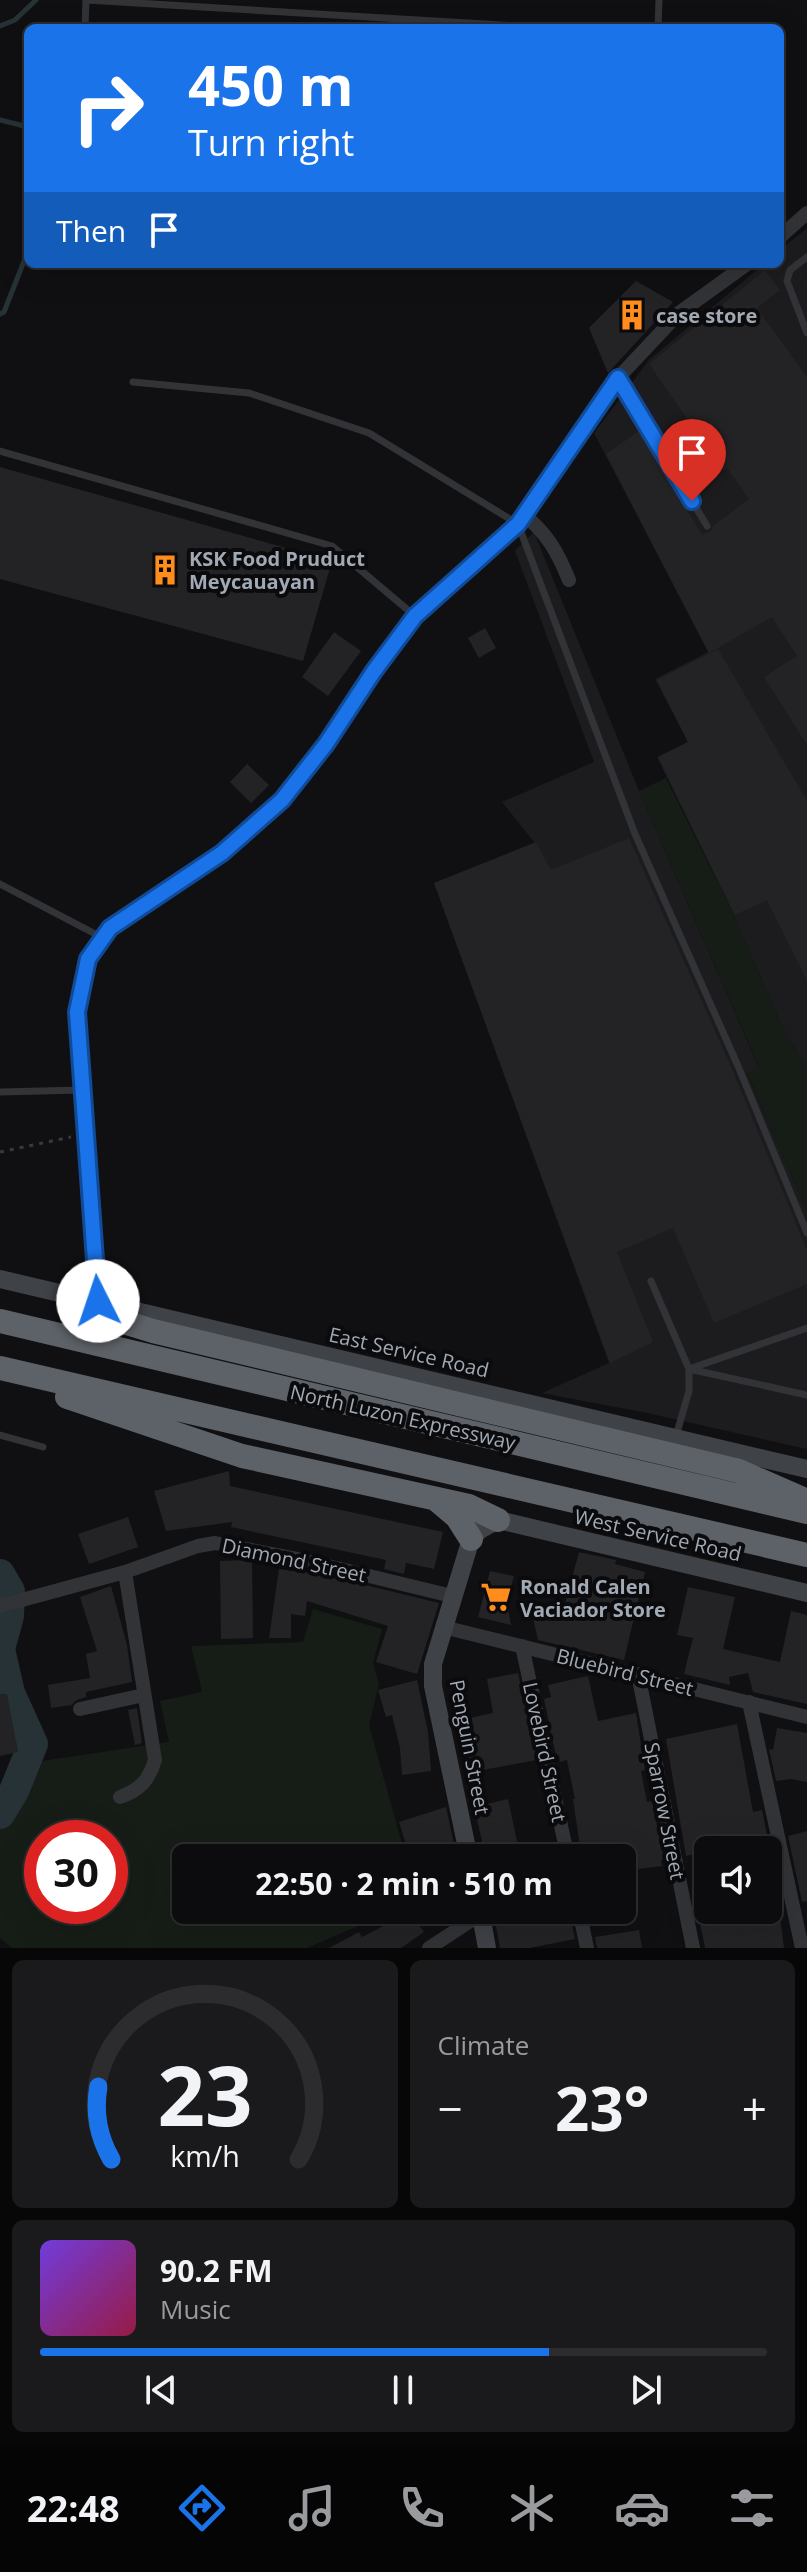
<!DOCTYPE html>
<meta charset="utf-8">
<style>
body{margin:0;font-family:"Open Sans",sans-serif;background:#1a1a1c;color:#f1f3f6;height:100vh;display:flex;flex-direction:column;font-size:30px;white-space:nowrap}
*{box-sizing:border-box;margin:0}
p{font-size:26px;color:#9a9b9e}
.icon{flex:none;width:44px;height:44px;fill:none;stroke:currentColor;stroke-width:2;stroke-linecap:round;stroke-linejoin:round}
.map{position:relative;height:1948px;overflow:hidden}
.sheet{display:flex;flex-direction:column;gap:12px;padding:12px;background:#070708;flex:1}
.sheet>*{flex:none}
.banner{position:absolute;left:24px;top:24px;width:760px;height:244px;border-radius:12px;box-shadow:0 8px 32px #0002,0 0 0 2px #2c2c2e;background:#1a73e8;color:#fff;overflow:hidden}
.tools{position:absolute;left:694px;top:1836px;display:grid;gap:16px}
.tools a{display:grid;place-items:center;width:88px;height:88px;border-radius:12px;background:#0c0c0e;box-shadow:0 8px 32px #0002,0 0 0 2px #2c2c2e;font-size:40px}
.speed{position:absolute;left:24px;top:1820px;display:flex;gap:16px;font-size:40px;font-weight:700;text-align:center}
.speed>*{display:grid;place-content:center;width:104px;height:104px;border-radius:50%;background:#0c0c0e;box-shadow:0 8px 32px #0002,0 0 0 2px #2c2c2e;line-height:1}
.speed .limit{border:12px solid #d22;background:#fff;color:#111}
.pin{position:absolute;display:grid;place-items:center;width:68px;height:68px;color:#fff;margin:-82px -34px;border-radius:50% 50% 50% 0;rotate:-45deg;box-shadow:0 0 8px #0007}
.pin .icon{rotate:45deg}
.me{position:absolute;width:88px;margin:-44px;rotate:356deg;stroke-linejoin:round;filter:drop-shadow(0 0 6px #0008)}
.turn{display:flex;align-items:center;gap:28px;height:168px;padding:0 32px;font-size:36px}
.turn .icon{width:104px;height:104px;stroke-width:2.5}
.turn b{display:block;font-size:56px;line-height:68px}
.then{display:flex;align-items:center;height:76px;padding:0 32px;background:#0003;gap:16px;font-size:30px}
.big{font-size:60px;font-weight:700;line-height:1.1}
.sheet .tile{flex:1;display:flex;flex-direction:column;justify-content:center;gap:12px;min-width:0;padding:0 28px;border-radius:12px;background:#1a1a1c}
.sheet .dial{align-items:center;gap:0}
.dial svg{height:208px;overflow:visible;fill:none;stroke:#2c2c2e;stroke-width:7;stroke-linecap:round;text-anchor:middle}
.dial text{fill:#f1f3f6;stroke:none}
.song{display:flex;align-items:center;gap:24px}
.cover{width:96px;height:96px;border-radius:12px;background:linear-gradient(135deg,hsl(260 70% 55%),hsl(340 70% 35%))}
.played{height:8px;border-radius:4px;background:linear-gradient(90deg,#1a73e8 70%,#2c2c2e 70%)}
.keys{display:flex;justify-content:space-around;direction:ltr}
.heat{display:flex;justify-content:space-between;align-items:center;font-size:44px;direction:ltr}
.sheet .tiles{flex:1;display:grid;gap:12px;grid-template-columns:1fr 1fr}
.tile:last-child{grid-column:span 2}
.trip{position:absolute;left:172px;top:1844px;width:464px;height:80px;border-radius:12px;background:#0c0c0e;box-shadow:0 8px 32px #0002,0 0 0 2px #2c2c2e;font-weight:700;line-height:80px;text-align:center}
.dock{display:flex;height:128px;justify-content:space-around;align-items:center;background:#050506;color:#9a9b9e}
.dock .icon{width:56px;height:56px}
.dock .current{color:#1a73e8}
.dock b{font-size:36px;color:#f1f3f6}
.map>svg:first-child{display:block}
.built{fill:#1c1c1f}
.green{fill:#161d16;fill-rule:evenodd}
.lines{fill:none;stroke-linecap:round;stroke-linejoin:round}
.stream{stroke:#263236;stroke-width:5}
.river{stroke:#263236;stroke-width:30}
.building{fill:#232326}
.path{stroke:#373a3e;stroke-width:3;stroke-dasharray:4 6;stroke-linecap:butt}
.lane{stroke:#313337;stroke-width:7}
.street{stroke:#313337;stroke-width:14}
.secondary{stroke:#3f4247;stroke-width:18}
.highway{stroke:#5d6268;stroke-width:24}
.route-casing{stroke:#114b97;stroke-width:20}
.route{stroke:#1a73e8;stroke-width:14}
.labels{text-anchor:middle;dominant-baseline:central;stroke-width:8;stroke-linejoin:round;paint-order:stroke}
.poi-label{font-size:20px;font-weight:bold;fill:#a0a9b4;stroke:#0b0b0d;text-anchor:start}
.street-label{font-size:20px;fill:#a0a9b4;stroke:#0b0b0d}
</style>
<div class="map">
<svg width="807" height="1948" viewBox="0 0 807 1948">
<rect width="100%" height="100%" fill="#101012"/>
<path class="built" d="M807 228V1070L781 1024 734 916 657 757 688 742 655 679 708 652 594 433 649 360 764 264H780V250Z
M534 532 639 791 759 1068 747 1074 807 1211V1449L647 1413 542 1393 609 1363 434 883 535 843 502 802 594 762 515 551Z"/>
<path class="green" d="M666 778 734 916 781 1024 807 1070V1211L747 1073 759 1067 639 791Z
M313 1609 382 1629 373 1663 379 1684 369 1725 406 1858H186V1910H382L358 1926 307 1948H12L0 1938V1823L42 1761 169 1742 160 1701 202 1692 191 1646 303 1642ZM42 1838H110V1906H42Z"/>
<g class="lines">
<path class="stream" d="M0 26 15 20 36 0
M0 120 28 127
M0 314 4 312 28 251"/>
<path class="river" d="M0 1574 10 1591 9 1616 0 1649 10 1693 33 1744 14 1791 0 1814"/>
</g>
<path class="building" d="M765 270 780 290 757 308 807 377V745L764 677 797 656 772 617 709 653 606 454 639 431 702 535 711 531 713 526 749 499 727 468 723 470 649 364Z
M636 281 673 302 608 373 589 328Z
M0 467 332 561 303 661 0 579Z
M485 628 496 648 479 658 468 638Z
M334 632 361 651 328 696 302 677Z
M718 649 807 801V981L767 900 735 915 658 757 688 742 657 680Z
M247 764 269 785 251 803 230 782Z
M629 838 732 1069 799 1231 807 1251V1284L714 1323 673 1228 617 1252 653 1342 610 1363 434 883 536 842 551 870Z
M229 1471 230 1486 443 1532 434 1569 406 1563 404 1574 384 1569 386 1560 231 1527 232 1522 166 1531 154 1491Z
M128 1517 138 1547 89 1564 78 1534Z
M579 1552 616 1560 615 1564 645 1572 624 1660 538 1640 529 1601 564 1608Z
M252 1560 253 1638 221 1639 220 1561Z
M279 1569 316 1573 439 1603 417 1674 376 1662 388 1626 307 1601 305 1616 291 1614V1638H269Z
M490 1571 514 1576 507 1603 511 1625 478 1617Z
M111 1586 127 1645 132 1682 86 1692V1697L77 1700 71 1705 51 1708 48 1685 90 1678 86 1654 97 1651 80 1597Z
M688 1587 735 1597 723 1649 780 1662 791 1611 807 1615V1704L753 1692 748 1673 729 1677 730 1685 684 1674 693 1638 677 1635Z
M518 1673 537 1760 466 1773 456 1721 493 1713 487 1679Z
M588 1676 598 1721 636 1713 645 1770 641 1771 647 1802 652 1801 664 1860H661L662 1866 622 1871V1858H587L586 1846 580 1847 573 1799H575L567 1760 560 1762 559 1755 556 1756 544 1699 551 1697 548 1685Z
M417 1680 428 1732 431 1771 402 1775 400 1748 392 1715 386 1717 378 1690Z
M0 1694H7L18 1752 0 1756Z
M137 1708 142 1743 135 1745 128 1710Z
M737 1724 753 1812 762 1810 768 1839 753 1841 754 1850H708V1888H702L695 1854 686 1856 666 1739Z
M777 1728 807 1733V1782L791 1779 776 1781 769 1749 773 1750Z
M508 1799 520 1855 486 1858 474 1807Z
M446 1807 457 1858H410L399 1822Z
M807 1831V1901L802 1902 788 1836Z
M392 1910H408L424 1932 401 1948H329L359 1932 362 1937 387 1924 383 1917Z
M497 1910H553V1913L569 1910 575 1939 529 1948H500L494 1915 498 1913Z
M710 1910H779L784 1948H705L698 1913Z
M639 1930 642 1948H597L595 1937Z"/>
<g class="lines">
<path class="path" d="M0 1152 71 1137"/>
<path class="lane" d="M85 28 86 0 550 28
M658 28 659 0
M807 257 790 270 787 281 807 333
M618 378 707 526
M133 382 249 393 369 433 518 524 635 834 738 1066 807 1233
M0 451 332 546 415 616
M0 884 103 938
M0 1092 82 1090
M651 1281 689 1369 807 1328
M0 1435 43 1447
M676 1436 689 1391V1369L807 1395"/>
<path class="street" d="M780 237 807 213
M524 515C547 533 558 553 569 580
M98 1301 77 1012 88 959 110 928 222 853 282 800 326 744 374 671 415 616 518 524 618 378 679 313 747 264
M0 1606 125 1572 198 1546 215 1543 303 1560 452 1596
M443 1627 807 1717
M522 1646 568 1858
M638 1674 693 1948
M749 1702 802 1948
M80 1709 144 1695
M120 1797C140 1790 149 1780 155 1760L125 1572
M579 1910 587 1948
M429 1948 481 1914"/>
<path class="secondary" d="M0 1279 807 1469
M469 1858 433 1686V1664L471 1539 480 1530 498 1520 807 1593
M480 1910 487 1948"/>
<path class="highway" d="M98 1301 127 1323 153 1331 739 1471 805 1500
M0 1321 807 1512
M0 1368 807 1555
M67 1397 242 1456 469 1506 498 1520
M437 1500 457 1517 471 1539"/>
</g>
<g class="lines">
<g class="route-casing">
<path id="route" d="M98 1301 77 1012 88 959 110 928 222 853 282 800 326 744 374 671 415 616 518 524 618 378 692 501"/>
</g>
<use href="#route" class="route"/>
</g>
<defs>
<g id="building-bare" transform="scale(2.4)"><path d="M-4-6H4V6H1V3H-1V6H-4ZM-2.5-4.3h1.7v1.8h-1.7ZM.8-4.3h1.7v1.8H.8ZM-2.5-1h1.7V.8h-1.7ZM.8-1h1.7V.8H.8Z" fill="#ff8c1b" stroke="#0b0b0d" stroke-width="2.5" paint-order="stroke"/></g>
<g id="supermarket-bare" transform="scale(2.4)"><path d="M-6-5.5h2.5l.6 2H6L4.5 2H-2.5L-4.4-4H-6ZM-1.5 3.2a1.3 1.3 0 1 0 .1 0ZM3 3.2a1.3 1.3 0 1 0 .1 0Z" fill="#ff8c1b" stroke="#0b0b0d" stroke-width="2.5" paint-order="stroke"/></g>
</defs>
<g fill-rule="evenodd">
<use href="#building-bare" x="632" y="315"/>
<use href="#building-bare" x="165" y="570"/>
<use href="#supermarket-bare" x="496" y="1597"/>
</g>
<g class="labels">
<g class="poi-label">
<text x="656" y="315">case store</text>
<text x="189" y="558">KSK Food Pruduct<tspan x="189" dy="23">Meycauayan</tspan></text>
<text x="520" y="1586">Ronald Calen<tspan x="520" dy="23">Vaciador Store</tspan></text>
</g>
<g class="street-label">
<text transform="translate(409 1352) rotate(13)">East Service Road</text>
<text transform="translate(403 1417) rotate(13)">North Luzon Expressway</text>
<text transform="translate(658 1535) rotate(13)">West Service Road</text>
<text transform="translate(294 1560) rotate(12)">Diamond Street</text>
<text transform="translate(625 1672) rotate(14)">Bluebird Street</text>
<text transform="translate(470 1747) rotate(79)">Penguin Street</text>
<text transform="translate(545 1752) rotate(78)">Lovebird Street</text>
<text transform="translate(665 1811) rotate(79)">Sparrow Street</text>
</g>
</g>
</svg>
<div class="tools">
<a><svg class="icon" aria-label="sound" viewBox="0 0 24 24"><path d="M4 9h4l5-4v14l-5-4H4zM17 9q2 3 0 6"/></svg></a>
</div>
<div class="speed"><div class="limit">30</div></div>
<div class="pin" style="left:692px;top:501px;background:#d93025"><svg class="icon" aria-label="arrive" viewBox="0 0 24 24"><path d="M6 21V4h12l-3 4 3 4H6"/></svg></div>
<svg class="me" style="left:98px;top:1301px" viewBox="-20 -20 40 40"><circle r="19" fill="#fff"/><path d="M0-13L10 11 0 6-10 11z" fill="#1a73e8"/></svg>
<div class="trip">22:50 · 2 min · 510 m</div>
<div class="banner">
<div class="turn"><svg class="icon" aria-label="right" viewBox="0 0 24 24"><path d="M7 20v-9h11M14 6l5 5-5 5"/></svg><div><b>450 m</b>Turn right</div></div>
<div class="then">Then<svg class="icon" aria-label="arrive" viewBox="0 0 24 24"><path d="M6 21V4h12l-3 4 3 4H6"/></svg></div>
</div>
</div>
<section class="sheet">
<div class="tiles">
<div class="tile dial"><svg viewBox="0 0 100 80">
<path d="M14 69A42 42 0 1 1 86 69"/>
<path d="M14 69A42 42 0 0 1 9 41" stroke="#1a73e8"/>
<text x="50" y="56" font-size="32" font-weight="700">23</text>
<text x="50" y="72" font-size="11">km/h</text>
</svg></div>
<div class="tile"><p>Climate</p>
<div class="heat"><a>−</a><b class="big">23°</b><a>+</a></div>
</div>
<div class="tile">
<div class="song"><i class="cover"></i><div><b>90.2 FM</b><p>Music</p></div></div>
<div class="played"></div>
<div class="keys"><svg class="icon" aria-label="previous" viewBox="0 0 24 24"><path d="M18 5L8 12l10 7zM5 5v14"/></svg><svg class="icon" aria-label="pause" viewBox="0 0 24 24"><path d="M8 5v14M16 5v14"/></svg><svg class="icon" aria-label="next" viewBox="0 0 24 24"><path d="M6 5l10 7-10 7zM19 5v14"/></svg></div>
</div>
</div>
</section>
<nav class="dock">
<b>22:48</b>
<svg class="icon current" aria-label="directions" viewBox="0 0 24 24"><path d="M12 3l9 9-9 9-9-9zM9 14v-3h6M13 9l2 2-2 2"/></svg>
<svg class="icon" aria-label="music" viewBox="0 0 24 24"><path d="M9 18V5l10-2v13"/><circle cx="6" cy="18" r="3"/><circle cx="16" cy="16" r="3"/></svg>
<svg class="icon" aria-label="phone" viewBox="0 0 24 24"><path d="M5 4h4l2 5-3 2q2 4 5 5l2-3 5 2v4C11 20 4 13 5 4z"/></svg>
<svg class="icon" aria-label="climate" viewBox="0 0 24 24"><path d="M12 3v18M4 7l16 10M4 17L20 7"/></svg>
<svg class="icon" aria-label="car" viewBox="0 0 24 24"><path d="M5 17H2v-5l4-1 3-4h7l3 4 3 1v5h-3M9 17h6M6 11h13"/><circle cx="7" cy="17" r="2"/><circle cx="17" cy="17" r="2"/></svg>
<svg class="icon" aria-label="filters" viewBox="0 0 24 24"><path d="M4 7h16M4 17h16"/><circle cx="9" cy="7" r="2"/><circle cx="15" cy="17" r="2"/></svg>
</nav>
